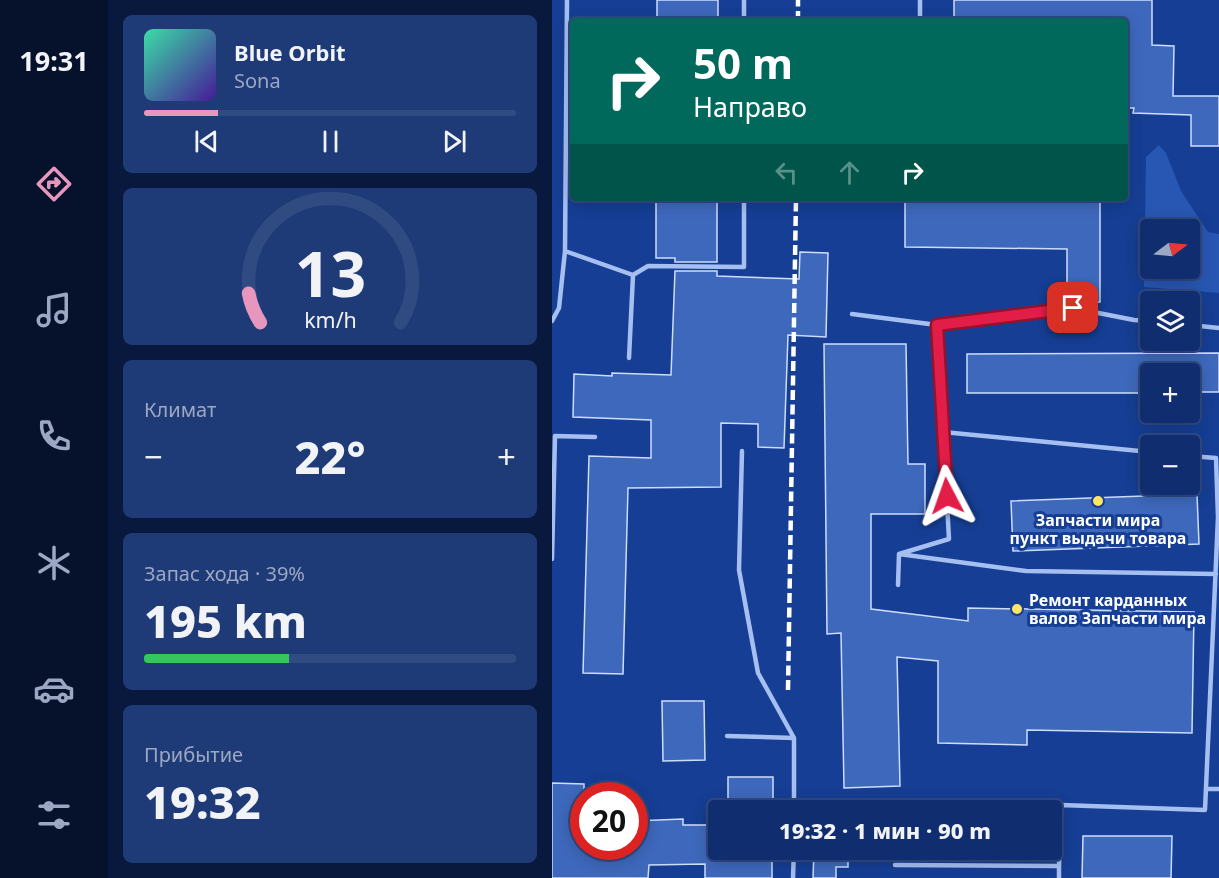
<!DOCTYPE html>
<html lang="ru">
<meta charset="utf-8">
<style>
body{margin:0;font-family:"Noto Sans",sans-serif;background:#1e3a77;color:#f1f3f6;height:100vh;display:flex;flex-direction:column;font-size:22px;white-space:nowrap}
*{box-sizing:border-box;margin:0}
p{font-size:20px;color:#9ca8c3}
.icon{flex:none;width:33px;height:33px;fill:none;stroke:currentColor;stroke-width:2;stroke-linecap:round;stroke-linejoin:round}
.map{position:relative;flex:1;overflow:hidden}
.panel{display:flex;flex-direction:column;gap:15px;padding:15px;background:#09193d;width:444px}
.panel>*{flex:none}
.top-card{position:absolute;left:18px;top:18px;width:558px;height:183px;border-radius:6px;box-shadow:0 3px 15px #0003,0 0 0 2px #304a82;background:#00695c;color:#fff;overflow:hidden}
.needle{width:39px;rotate:74deg}
.fabs{position:absolute;left:588px;top:219px;display:grid;gap:12px}
.fabs a{display:grid;place-items:center;width:60px;height:60px;border-radius:6px;background:#102e6f;box-shadow:0 3px 15px #0003,0 0 0 2px #304a82;font-size:30px}
.speed{position:absolute;left:18px;top:782px;display:flex;gap:12px;font-size:30px;font-weight:700;text-align:center}
.speed>*{display:grid;place-content:center;width:78px;height:78px;border-radius:50%;background:#102e6f;box-shadow:0 3px 15px #0003,0 0 0 2px #304a82;line-height:1}
.speed .limit{border:9px solid #d22;background:#fff;color:#111}
.pin{position:absolute;display:grid;place-items:center;width:51px;height:51px;color:#fff;margin:-26px;border-radius:12px;box-shadow:0 3px 9px #0006}
.me{position:absolute;width:66px;margin:-33px;rotate:356deg;stroke-linejoin:round;filter:drop-shadow(0 0 4px #0008)}
.turn{display:flex;align-items:center;gap:21px;height:126px;padding:0 24px;font-size:27px}
.turn .icon{width:78px;height:78px;stroke-width:2.5}
.turn b{display:block;font-size:42px;line-height:51px}
.lanes{display:flex;align-items:center;height:57px;padding:0 24px;background:#0003;justify-content:center;gap:30px;direction:ltr}
.lanes .off{opacity:.35}
.big{font-size:45px;font-weight:800;line-height:1.1}
.panel .widget{flex:1;display:flex;flex-direction:column;justify-content:center;gap:9px;min-width:0;padding:0 21px;border-radius:9px;background:#1e3a77}
.panel .dial{align-items:center;gap:0}
.dial svg{height:156px;overflow:visible;fill:none;stroke:#304a82;stroke-width:7;stroke-linecap:round;text-anchor:middle}
.dial text{fill:#f1f3f6;stroke:none}
.song{display:flex;align-items:center;gap:18px}
.cover{width:72px;height:72px;border-radius:9px;background:linear-gradient(135deg,hsl(160 70% 55%),hsl(260 70% 35%))}
.played{height:6px;border-radius:3px;background:linear-gradient(90deg,#e797bd 20%,#304a82 20%)}
.keys{display:flex;justify-content:space-around;direction:ltr}
.heat{display:flex;justify-content:space-between;align-items:center;font-size:33px;direction:ltr}
.charge{height:9px;border-radius:4px;background:linear-gradient(90deg,#34c759 39%,#304a82 0)}
.trip{position:absolute;left:156px;top:800px;width:354px;height:60px;border-radius:6px;background:#102e6f;box-shadow:0 3px 15px #0003,0 0 0 2px #304a82;font-weight:800;line-height:60px;text-align:center}
main{display:flex;flex:1;min-height:0}
.tab-bar{display:flex;flex-direction:column;width:108px;justify-content:space-around;align-items:center;background:#06122c;color:#9ca8c3}
.tab-bar .icon{width:42px;height:42px}
.tab-bar .selected{color:#e797bd}
.tab-bar b{font-size:27px;color:#f1f3f6}
.map>svg:first-child{display:block}
.green{fill:#2857b3;fill-rule:evenodd}
.building{fill:#3e68bc;stroke:#cdddfc;stroke-width:1.5}
.lines{fill:none;stroke-linecap:round;stroke-linejoin:round}
.service{stroke:#a5bff1;stroke-width:4.5}
.rail{stroke:#fff;stroke-width:4.5;stroke-dasharray:10 4.5;stroke-linecap:butt}
.route-casing{stroke:#92132f;stroke-width:15}
.route{stroke:#e11d48;stroke-width:10}
.poi-dot{fill:#ffe466;stroke:#153e94;stroke-width:2}
.labels{text-anchor:middle;dominant-baseline:central;stroke-width:6;stroke-linejoin:round;paint-order:stroke}
.poi-label{font-size:16px;font-weight:bold;fill:#fff;stroke:#153e94}
</style>
<main>
<nav class="tab-bar">
<b>19:31</b>
<svg class="icon selected" aria-label="directions" viewBox="0 0 24 24"><path d="M12 3l9 9-9 9-9-9zM9 14v-3h6M13 9l2 2-2 2"/></svg>
<svg class="icon" aria-label="music" viewBox="0 0 24 24"><path d="M9 18V5l10-2v13"/><circle cx="6" cy="18" r="3"/><circle cx="16" cy="16" r="3"/></svg>
<svg class="icon" aria-label="phone" viewBox="0 0 24 24"><path d="M5 4h4l2 5-3 2q2 4 5 5l2-3 5 2v4C11 20 4 13 5 4z"/></svg>
<svg class="icon" aria-label="climate" viewBox="0 0 24 24"><path d="M12 3v18M4 7l16 10M4 17L20 7"/></svg>
<svg class="icon" aria-label="car" viewBox="0 0 24 24"><path d="M5 17H2v-5l4-1 3-4h7l3 4 3 1v5h-3M9 17h6M6 11h13"/><circle cx="7" cy="17" r="2"/><circle cx="17" cy="17" r="2"/></svg>
<svg class="icon" aria-label="filters" viewBox="0 0 24 24"><path d="M4 7h16M4 17h16"/><circle cx="9" cy="7" r="2"/><circle cx="15" cy="17" r="2"/></svg>
</nav>
<section class="panel">
<div class="widget">
<div class="song"><i class="cover"></i><div><b>Blue Orbit</b><p>Sona</p></div></div>
<div class="played"></div>
<div class="keys"><svg class="icon" aria-label="previous" viewBox="0 0 24 24"><path d="M18 5L8 12l10 7zM5 5v14"/></svg><svg class="icon" aria-label="pause" viewBox="0 0 24 24"><path d="M8 5v14M16 5v14"/></svg><svg class="icon" aria-label="next" viewBox="0 0 24 24"><path d="M6 5l10 7-10 7zM19 5v14"/></svg></div>
</div>
<div class="widget dial"><svg viewBox="0 0 100 80">
<path d="M14 69A42 42 0 1 1 86 69"/>
<path d="M14 69A42 42 0 0 1 8 54" stroke="#e797bd"/>
<text x="50" y="56" font-size="32" font-weight="700">13</text>
<text x="50" y="72" font-size="11">km/h</text>
</svg></div>
<div class="widget"><p>Климат</p>
<div class="heat"><a>−</a><b class="big">22°</b><a>+</a></div>
</div>
<div class="widget"><p>Запас хода · 39%</p><b class="big">195 km</b><div class="charge"></div></div>
<div class="widget"><p>Прибытие</p><b class="big">19:32</b></div>
</section>
<div class="map">
<svg width="667" height="878" viewBox="0 0 667 878">
<rect width="100%" height="100%" fill="#153e94"/>
<path class="green" d="M607 145 614 153 629 191 656 232 667 234V293L592 287 594 157ZM598 230H638V268H598Z"/>
<path class="building" d="M105 0H166V21H105Z
M402 0H600V45L622 46 621 96H667V146H639V115L581 113 582 108H573V21H402Z
M104 198H165V262H123V258H104Z
M353 198H548V302H515V249L353 247Z
M248 252 276 253 274 337 236 335 232 448 206 447V424L169 423V487L76 488 71 674 31 673 37 456 99 458V420L21 417 22 374 60 376V373L119 375 123 271H165V276L247 279Z
M272 344H354L356 464H373V514H319V609L416 621V608L642 612 640 733 475 730V745L386 743V661L345 657 348 786 292 788 289 633 275 634Z
M667 353V392H638V374H598V393H415V354Z
M645 494 647 544 461 551 459 501Z
M110 701H152L153 760 111 761Z
M176 777H221V810H176Z
M0 783 32 784V846H82V821L131 819V825H166V849H220V878H153V864L97 865 96 878H0Z
M531 836H620L619 878H530Z
M262 849H296V867H284V878H261Z"/>
<g class="lines">
<path class="service" d="M15 0 13 251 81 275 77 358
M192 21V0
M368 21V0
M81 275 96 266 192 267V198
M300 314 385 325 521 308 582 320 598 321
M0 321 7 308 13 251
M638 325 667 328
M391 432 598 452
M190 451 187 570 206 673 242 738V810
M347 554 474 571 664 574
M0 559 3 436 43 437
M346 585 347 554 397 539 385 325
M175 736 242 738
M654 789H667
M343 865 507 866 509 805 653 810 666 517 664 458 638 456
M507 866V878
M241 878 242 849"/>
<path class="rail" d="M246 21V0
M236 690 244 198"/>
</g>
<g class="lines">
<g class="route-casing">
<path id="route" d="M395 496 385 325 521 308"/>
</g>
<use href="#route" class="route"/>
</g>
<g class="poi-dot">
<circle cx="546" cy="501" r="6"/>
<circle cx="465" cy="609" r="6"/>
</g>
<g class="labels">
<g class="poi-label">
<text x="546" y="520">Запчасти мира<tspan x="546" dy="18">пункт выдачи товара</tspan></text>
<text x="477" y="600" text-anchor="start">Ремонт карданных<tspan x="477" dy="18">валов Запчасти мира</tspan></text>
</g>
</g>
</svg>
<div class="fabs">
<a><svg class="needle" viewBox="-14 -14 28 28"><path d="M0-13l5 13h-10z" fill="#e53935"/><path d="M0 13l5-13h-10z" fill="#9ca8c3"/></svg></a>
<a><svg class="icon" aria-label="layers" viewBox="0 0 24 24"><path d="M12 4l9 5-9 5-9-5zM3 14l9 5 9-5"/></svg></a>
<a>+</a>
<a>−</a>
</div>
<div class="speed"><div class="limit">20</div></div>
<div class="pin" style="left:521px;top:308px;background:#d93025"><svg class="icon" aria-label="arrive" viewBox="0 0 24 24"><path d="M6 21V4h12l-3 4 3 4H6"/></svg></div>
<svg class="me" style="left:395px;top:496px" viewBox="-20 -20 40 40"><path d="M0-17L14 15 0 8-14 15z" fill="#e11d48" stroke="#fff" stroke-width="4"/></svg>
<div class="trip">19:32 · 1 мин · 90 m</div>
<div class="top-card">
<div class="turn"><svg class="icon" aria-label="right" viewBox="0 0 24 24"><path d="M7 20v-9h11M14 6l5 5-5 5"/></svg><div><b>50 m</b>Направо</div></div>
<div class="lanes"><svg class="icon off" aria-label="left" viewBox="0 0 24 24"><path d="M17 20v-9H6M10 6l-5 5 5 5"/></svg><svg class="icon off" aria-label="ahead" viewBox="0 0 24 24"><path d="M12 20V5M6 11l6-6 6 6"/></svg><svg class="icon" aria-label="right" viewBox="0 0 24 24"><path d="M7 20v-9h11M14 6l5 5-5 5"/></svg></div>
</div>
</div>
</main>
